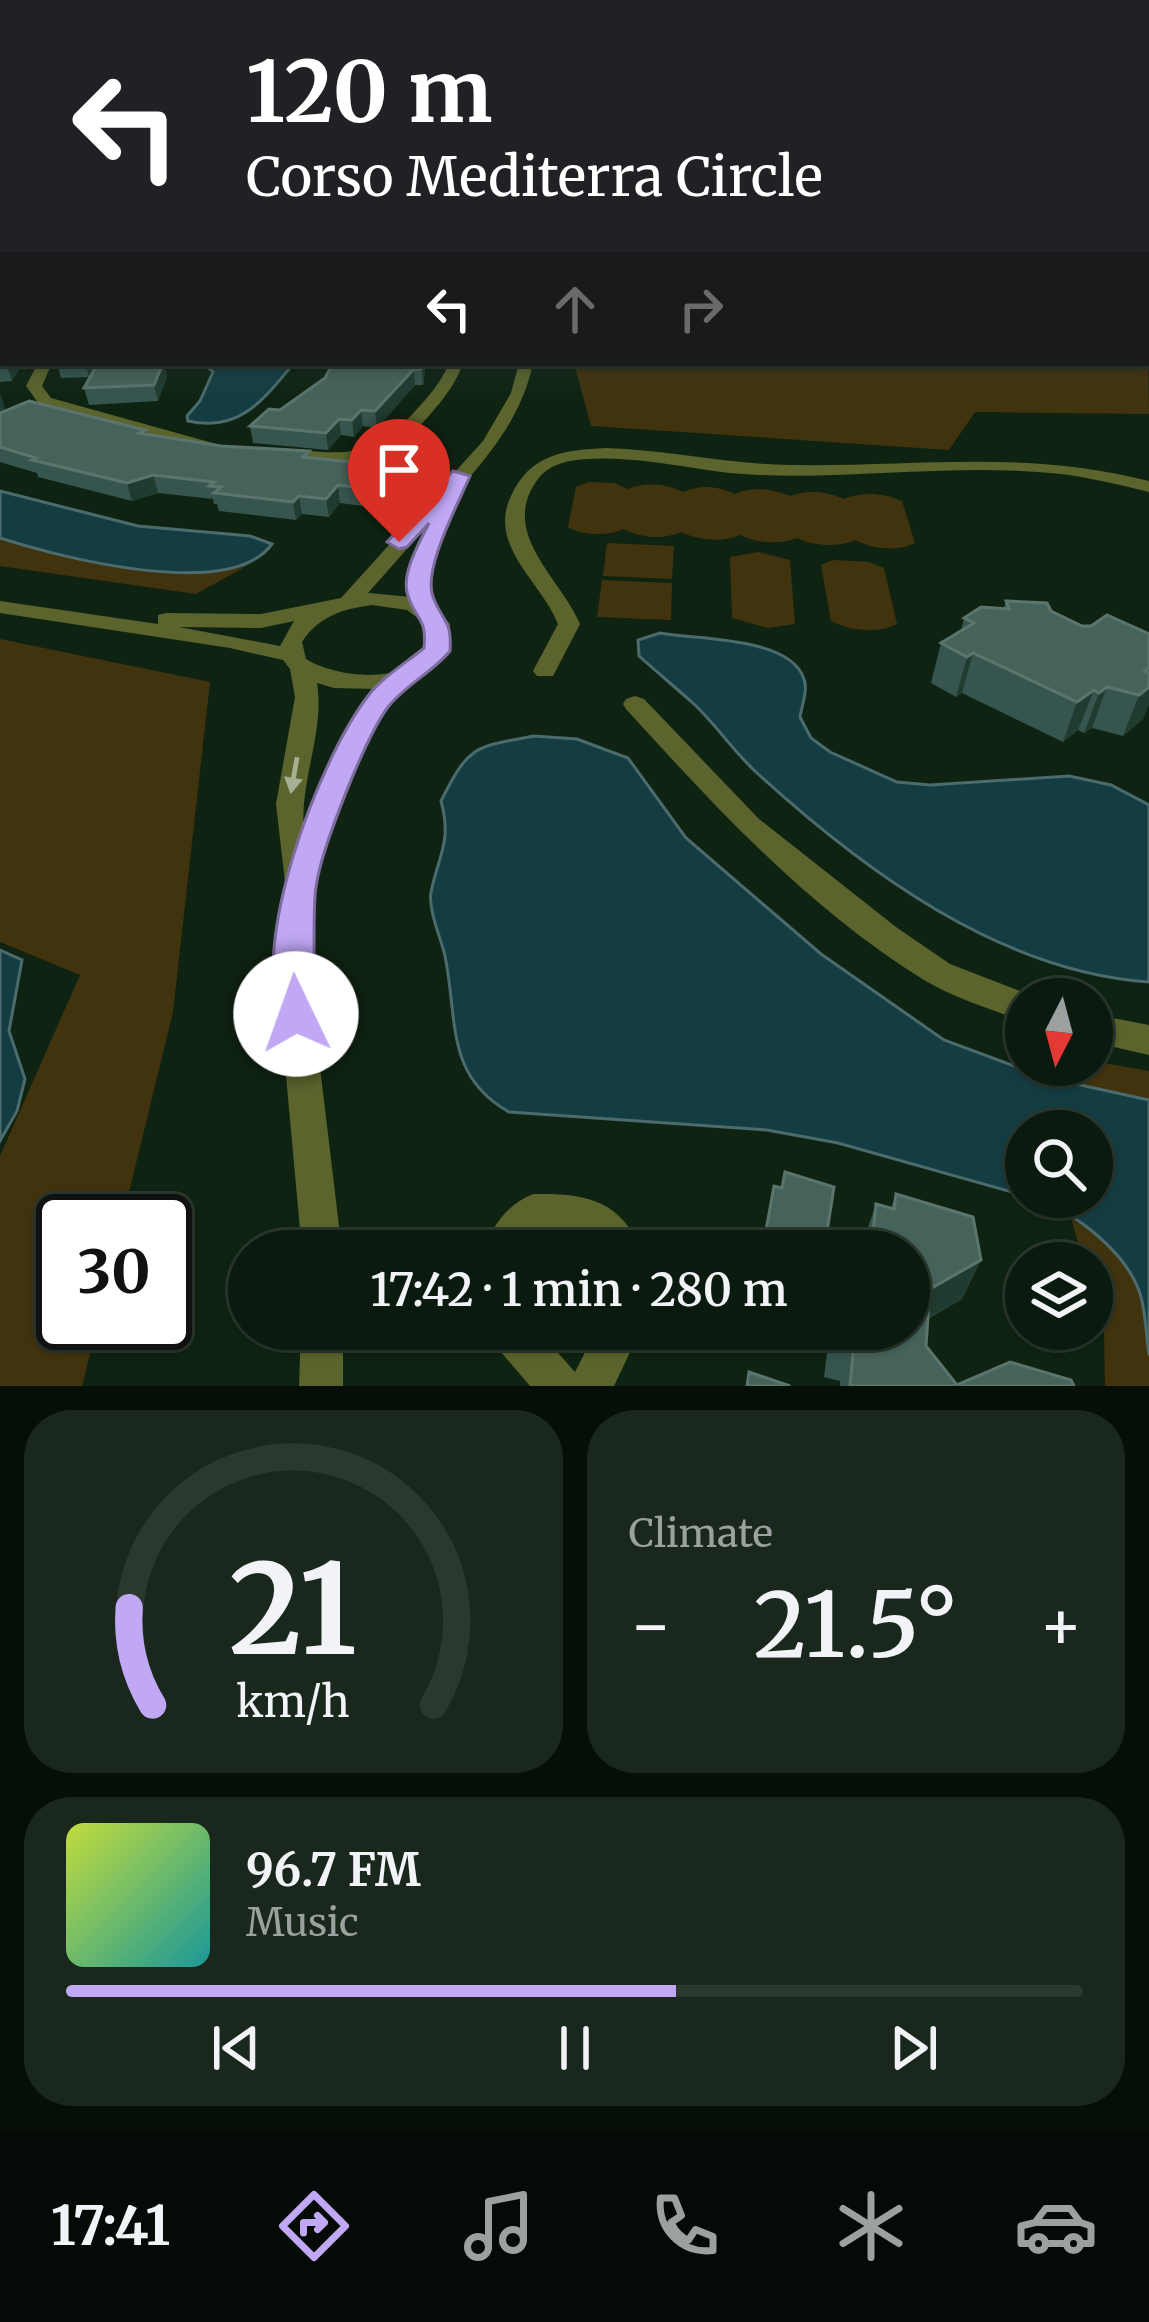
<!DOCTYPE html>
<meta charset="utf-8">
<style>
body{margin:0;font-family:Merriweather,serif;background:#19271c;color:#f1f3f6;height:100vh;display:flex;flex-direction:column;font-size:45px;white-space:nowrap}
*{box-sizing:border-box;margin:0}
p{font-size:39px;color:#9aa19e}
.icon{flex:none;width:66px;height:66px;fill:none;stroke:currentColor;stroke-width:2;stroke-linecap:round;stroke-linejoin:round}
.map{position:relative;height:1386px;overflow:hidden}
.side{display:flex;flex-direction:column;gap:24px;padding:24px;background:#060e08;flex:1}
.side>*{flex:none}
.guide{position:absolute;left:0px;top:0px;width:1149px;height:366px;box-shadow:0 3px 9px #0004,0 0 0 3px #2b382e;background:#202124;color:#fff;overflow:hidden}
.needle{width:78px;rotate:186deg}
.buttons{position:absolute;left:1005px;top:978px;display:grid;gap:24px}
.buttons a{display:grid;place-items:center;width:108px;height:108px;border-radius:50%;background:#0b1a0e;box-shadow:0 3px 9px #0004,0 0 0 3px #2b382e;font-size:60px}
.speed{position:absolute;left:36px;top:1194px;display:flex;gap:24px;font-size:60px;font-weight:700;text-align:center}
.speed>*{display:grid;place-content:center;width:156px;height:156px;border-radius:50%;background:#0b1a0e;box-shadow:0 3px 9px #0004,0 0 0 3px #2b382e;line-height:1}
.speed .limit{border:6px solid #111;border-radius:18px;background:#fff;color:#111}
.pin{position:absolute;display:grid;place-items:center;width:102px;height:102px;color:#fff;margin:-123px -51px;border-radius:50% 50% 50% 0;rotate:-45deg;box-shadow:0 0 12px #0007}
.pin .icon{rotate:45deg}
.me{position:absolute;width:132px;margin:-66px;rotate:357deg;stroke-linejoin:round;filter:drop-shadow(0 0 9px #0008)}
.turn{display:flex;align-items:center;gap:42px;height:252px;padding:0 48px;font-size:54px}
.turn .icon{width:156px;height:156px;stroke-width:2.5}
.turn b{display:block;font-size:84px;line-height:102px}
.lanes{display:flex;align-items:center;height:114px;padding:0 48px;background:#0003;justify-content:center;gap:60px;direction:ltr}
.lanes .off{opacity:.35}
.big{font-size:90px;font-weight:600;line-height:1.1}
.side .widget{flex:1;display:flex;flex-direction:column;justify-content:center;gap:18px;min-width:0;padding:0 42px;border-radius:48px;background:#19271c}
.side .dial{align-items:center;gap:0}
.dial svg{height:312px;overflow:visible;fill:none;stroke:#2b382e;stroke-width:7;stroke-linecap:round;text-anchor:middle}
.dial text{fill:#f1f3f6;stroke:none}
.song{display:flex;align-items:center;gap:36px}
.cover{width:144px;height:144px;border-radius:18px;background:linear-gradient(135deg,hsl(70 70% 55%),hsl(180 70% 35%))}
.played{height:12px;border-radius:6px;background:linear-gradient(90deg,#c0a8f4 60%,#2b382e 60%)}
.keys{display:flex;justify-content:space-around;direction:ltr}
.heat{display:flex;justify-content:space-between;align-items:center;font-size:66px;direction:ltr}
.side .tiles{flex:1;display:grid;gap:24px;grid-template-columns:1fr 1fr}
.widget:last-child{grid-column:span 2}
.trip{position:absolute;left:228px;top:1230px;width:702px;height:120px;border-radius:60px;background:#0b1a0e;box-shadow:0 3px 9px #0004,0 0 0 3px #2b382e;font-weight:600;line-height:120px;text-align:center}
.tabs{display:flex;height:192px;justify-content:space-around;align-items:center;background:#040a06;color:#9aa19e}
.tabs .icon{width:84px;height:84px}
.tabs .active{color:#c0a8f4}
.tabs b{font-size:54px;color:#f1f3f6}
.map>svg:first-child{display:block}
.green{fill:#41330e}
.water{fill:#143d43;stroke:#4b6b6c;stroke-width:3}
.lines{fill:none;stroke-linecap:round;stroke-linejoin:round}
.minor{fill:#5b642d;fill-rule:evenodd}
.wall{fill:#36554e}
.shaded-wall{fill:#203b30}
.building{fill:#46635b;stroke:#5b756d;stroke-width:3}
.oneway{fill:#a4af94}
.route{fill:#c0a8f4;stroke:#7d6d9f;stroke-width:3}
</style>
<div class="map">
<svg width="1149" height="1386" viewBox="0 0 1149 1386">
<rect width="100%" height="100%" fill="#0f2312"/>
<path class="green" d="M1146 207 1149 414 975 412 949 450 591 426 574 363H1146Z
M588 482 615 483 627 489C645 482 666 483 683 492 701 484 718 486 735 494 753 486 772 489 790 496 808 489 826 491 844 499 862 491 884 493 902 501L915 543C898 552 872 549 855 540 839 548 813 546 797 538 780 545 756 543 740 535 723 543 697 540 681 532 664 540 640 538 624 529 607 536 583 536 568 527L576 487Z
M0 514 250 564 196 594 0 566Z
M607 543 674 546 672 579 603 576Z
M758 552 790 560 795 624 768 628 732 618 730 557Z
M833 560 869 562 884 568 897 624C878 634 850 631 831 621L821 565Z
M602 580 672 583 671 620 597 617Z
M0 639 210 682 173 1012 122 1221H63V1323H98L82 1386H0V1156L80 975 0 942Z
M1092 1061 1149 1071V1386H1105L1104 1333 1092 1291V1263H1084L1065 1197H1092V1131H1047L1028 1065H1092Z"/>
<path class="water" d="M203 363H294C264 399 240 433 188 421L187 416 200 401 213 372Z
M0 491 138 526 250 536 272 544C230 602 59 557 0 538Z
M660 633C696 640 790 636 804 679 808 690 802 705 800 717L811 738 830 752 897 782 930 785 1069 776 1111 785 1149 805V982C1001 972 864 871 757 773 734 752 717 726 694 704 676 688 657 672 639 656L638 640Z
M534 736 577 739 628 758 686 838 821 954 944 1040 1044 1077 1149 1100V1355C1146 1336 1146 1315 1141 1297 1129 1253 1072 1209 1030 1197H1092V1131H1026V1196L838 1143 767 1130 509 1112C445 1076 458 1020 445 956 441 938 428 910 431 892 439 854 452 841 441 801 469 745 474 747 534 736Z
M0 950 22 960 9 1031 25 1079 17 1111 0 1141Z"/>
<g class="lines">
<path class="minor" d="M38 363H52L42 386 51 398 220 445 211 450 39 404 26 386Z
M449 363H463C456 384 442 401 427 418 381 471 347 465 282 458L273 453 282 448C345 455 372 460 417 409 430 395 442 381 449 363Z
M519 363H533C522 416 491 453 456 493L460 497C441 540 414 585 450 624L449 646 435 667 412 681 390 702 366 740 314 883 308 967 342 1251H302L276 967 285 882 276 804 295 697 290 669 283 660 230 648 0 613V601L158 624V615L166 613 261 614 341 598 483 441 511 393ZM429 524 412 569V597L368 593ZM372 605 407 610 428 626C427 632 429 639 427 645 413 688 334 677 306 659L302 642C319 616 343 609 372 605ZM294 621 280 646 179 627 261 628ZM317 683 334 688 376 689 340 740 304 832C299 781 325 733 317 683Z
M606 448C668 450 728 464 790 465 917 467 1023 449 1149 481V492C1116 484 1084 476 1051 473 954 464 856 479 759 475 701 473 645 455 587 459 569 460 549 464 538 479 498 533 560 577 580 624L553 676H537L533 671 558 624C546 594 520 572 509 542 503 527 504 510 511 496 530 454 564 450 606 448Z
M635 696 644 699 759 819 896 927 950 964 1038 998 1026 999V1022C993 1010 954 998 924 980 809 909 716 808 626 709L623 704 626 699Z
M1092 1014 1149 1025V1055L1092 1042Z
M533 1194C585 1193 620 1199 642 1251H601L584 1236 547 1232H542L524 1251H484C492 1225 508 1204 533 1194Z
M301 1329H343V1386H299Z
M488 1329H537L575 1372 597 1329H641L614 1386H530L494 1344Z"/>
</g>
<path class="wall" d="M0 340 3 363H22L12 381 0 382Z
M57 363H96L89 377 61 378Z
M98 363H164L167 377 158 401 89 405 84 388Z
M333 363H426L423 385H415L377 428 363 426 354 437 341 435 328 450 253 443 250 426 280 410 325 378Z
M6 411 145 430 146 434 310 457 382 482 363 506 340 503 329 517 302 514 296 520 219 511 217 504H214L213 499 158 493 132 501 38 477 37 473 0 462V413Z
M1006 601 1051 611 1082 626 1149 634 1143 719 1123 736 1092 728 1084 733 1078 730 1063 742 962 693 956 697 931 683 941 643 961 631 964 618 1004 608Z
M785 1172 824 1251H761L774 1186 781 1188Z
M896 1194 981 1260 962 1299 928 1319 926 1346 957 1385 1074 1386H840V1381L824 1377 830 1329H909V1251H847L849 1244 861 1248 876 1204 891 1208Z"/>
<path class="shaded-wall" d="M3 208V231H0V211Z
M3 321V338L0 339V322Z
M8 363H22L12 381 7 365Z
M85 363H96L89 377Z
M163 363 167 377 158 401 154 385Z
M422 363H426L423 385 421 369Z
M414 369 415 385 377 428 375 411Z
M0 395H1L6 412H0Z
M361 410 363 426 354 437 352 420Z
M339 419 341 435 328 450 326 433Z
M380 465 382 482 363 506 361 488Z
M153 475 158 493 132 501 127 483Z
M338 485 340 503 329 517 326 499Z
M299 496 302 514 296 520 293 502Z
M973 653 962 693 956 697 967 657Z
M1149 668V705L1143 719 1123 736 1139 695 1145 671Z
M1107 687 1092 728 1084 733 1099 693Z
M1094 690 1078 730 1063 742 1077 702Z
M981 1260 962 1299 913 1327 930 1289Z"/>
<path class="building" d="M3 266V321L0 322V270Z
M0 340H3V363H8L7 365 0 366Z
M98 363H163L154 385 84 388Z
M333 363H422L421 369H414L375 411 361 410 352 420 339 419 326 433 250 426 269 409 280 410 325 378Z
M29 401 145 430 139 433 221 446 309 451 303 457 380 465 361 488 338 485 326 499 299 496 293 502 214 493 221 487 209 486 214 482 153 475 127 483 32 460 36 458 0 447V413Z
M1006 601 1047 603 1051 611 1082 626H1091L1107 615 1149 634V668L1145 671 1149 673V687L1139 695 1107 687 1099 693 1094 690 1077 702 973 653 967 657 941 643 974 623 964 618 981 607 1009 609Z
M785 1172 834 1187 824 1251H814L765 1236 774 1186 782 1188Z
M896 1194 973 1217 981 1260 930 1289 926 1346 957 1385 1010 1362 1071 1380 1074 1386H850L854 1344 838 1339 839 1329H909V1251H871L876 1204 894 1209Z
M849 1244 870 1251H848Z
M749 1372 790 1386H747Z"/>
<defs><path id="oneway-solid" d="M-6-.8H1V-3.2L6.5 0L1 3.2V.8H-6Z" transform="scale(3)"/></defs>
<use class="oneway" href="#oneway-solid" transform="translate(294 775) rotate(100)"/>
<linearGradient id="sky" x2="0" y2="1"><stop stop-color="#08130a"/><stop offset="0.52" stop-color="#314544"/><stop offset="1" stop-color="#314544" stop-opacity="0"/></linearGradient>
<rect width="1149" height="401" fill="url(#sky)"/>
<path class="route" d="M453 471 470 476C459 502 422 570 433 597 443 623 452 619 450 651 433 672 405 685 388 707 365 738 321 849 316 887 311 918 318 1008 310 1026L296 1030 283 1026C246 949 319 759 368 696 382 677 406 663 424 648 427 617 416 621 408 596 400 574 420 542 429 523L407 547 399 549 387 542Z"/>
</svg>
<div class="buttons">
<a><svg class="needle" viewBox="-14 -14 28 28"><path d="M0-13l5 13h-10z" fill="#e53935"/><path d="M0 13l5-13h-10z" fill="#9aa19e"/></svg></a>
<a><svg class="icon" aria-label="search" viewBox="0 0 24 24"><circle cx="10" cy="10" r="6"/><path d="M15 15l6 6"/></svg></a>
<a><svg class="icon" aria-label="layers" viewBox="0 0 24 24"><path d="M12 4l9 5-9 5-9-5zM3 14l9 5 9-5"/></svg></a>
</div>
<div class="speed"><div class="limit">30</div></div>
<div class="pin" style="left:399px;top:542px;background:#d93025"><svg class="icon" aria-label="arrive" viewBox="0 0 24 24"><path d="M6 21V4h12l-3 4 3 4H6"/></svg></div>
<svg class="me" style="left:296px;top:1014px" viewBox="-20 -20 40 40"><circle r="19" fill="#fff"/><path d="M0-13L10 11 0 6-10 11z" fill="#c0a8f4"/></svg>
<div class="trip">17:42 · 1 min · 280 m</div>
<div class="guide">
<div class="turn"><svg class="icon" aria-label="left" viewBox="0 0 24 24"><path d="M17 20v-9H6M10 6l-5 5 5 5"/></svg><div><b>120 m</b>Corso Mediterra Circle</div></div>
<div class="lanes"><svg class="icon" aria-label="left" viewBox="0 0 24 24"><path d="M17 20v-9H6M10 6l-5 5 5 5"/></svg><svg class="icon off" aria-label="ahead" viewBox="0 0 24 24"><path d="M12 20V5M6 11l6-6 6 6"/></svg><svg class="icon off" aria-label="right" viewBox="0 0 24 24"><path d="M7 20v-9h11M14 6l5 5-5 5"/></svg></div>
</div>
</div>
<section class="side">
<div class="tiles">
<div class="widget dial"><svg viewBox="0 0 100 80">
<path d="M14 69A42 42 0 1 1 86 69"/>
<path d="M14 69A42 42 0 0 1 8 44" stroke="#c0a8f4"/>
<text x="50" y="56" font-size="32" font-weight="700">21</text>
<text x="50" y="72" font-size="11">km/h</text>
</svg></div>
<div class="widget"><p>Climate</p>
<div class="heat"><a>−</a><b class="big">21.5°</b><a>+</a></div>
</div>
<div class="widget">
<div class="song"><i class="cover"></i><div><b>96.7 FM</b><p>Music</p></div></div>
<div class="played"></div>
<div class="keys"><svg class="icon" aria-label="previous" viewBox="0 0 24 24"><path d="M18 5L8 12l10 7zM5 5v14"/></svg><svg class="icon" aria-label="pause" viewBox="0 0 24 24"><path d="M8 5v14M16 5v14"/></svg><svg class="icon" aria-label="next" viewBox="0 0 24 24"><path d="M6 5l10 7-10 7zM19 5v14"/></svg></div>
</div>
</div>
</section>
<nav class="tabs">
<b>17:41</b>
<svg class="icon active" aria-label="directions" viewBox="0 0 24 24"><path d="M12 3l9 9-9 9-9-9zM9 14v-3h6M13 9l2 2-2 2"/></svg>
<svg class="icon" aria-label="music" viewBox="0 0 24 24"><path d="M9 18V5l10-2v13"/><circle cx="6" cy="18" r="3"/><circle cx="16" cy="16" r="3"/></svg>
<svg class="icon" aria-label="phone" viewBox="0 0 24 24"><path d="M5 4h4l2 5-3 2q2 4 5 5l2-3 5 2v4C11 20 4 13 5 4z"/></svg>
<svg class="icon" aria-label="climate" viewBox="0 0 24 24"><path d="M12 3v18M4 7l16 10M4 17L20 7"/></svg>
<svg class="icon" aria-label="car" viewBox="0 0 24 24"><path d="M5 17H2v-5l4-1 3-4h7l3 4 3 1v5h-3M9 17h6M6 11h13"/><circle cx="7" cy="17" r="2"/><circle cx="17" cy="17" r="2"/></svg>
</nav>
